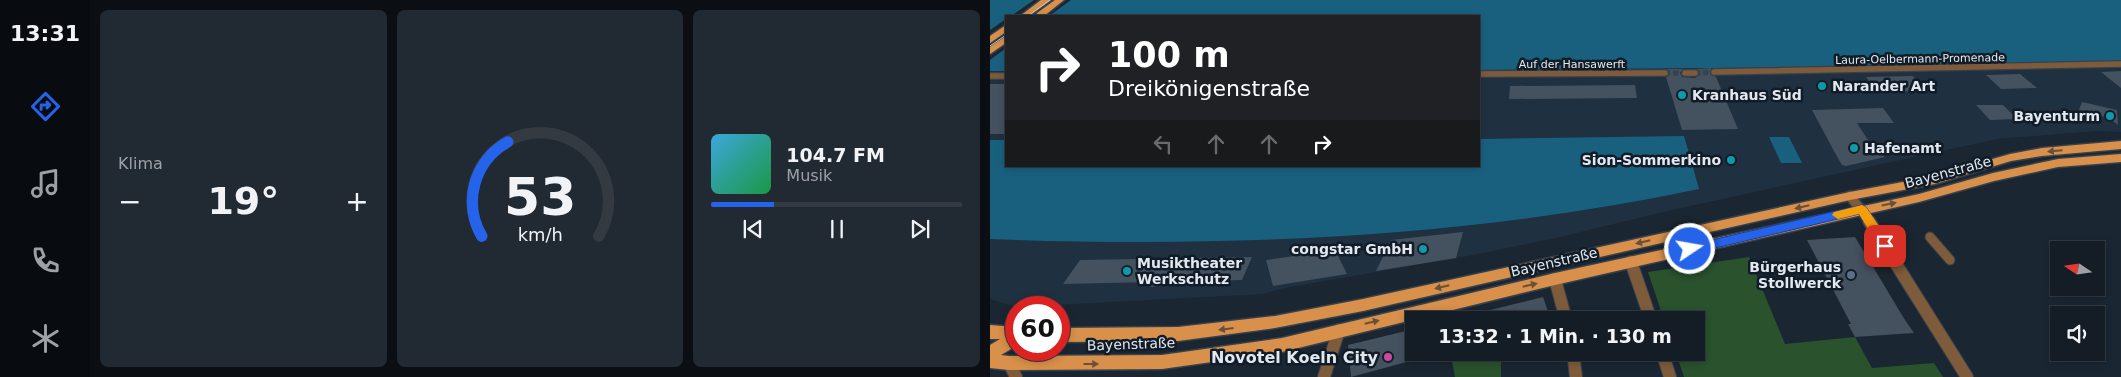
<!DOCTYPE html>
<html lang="de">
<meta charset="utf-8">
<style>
body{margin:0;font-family:"DejaVu Sans",sans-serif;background:#212932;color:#f1f3f6;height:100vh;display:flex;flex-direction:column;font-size:19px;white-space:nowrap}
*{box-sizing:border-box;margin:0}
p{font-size:16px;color:#9da1a7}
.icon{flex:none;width:28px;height:28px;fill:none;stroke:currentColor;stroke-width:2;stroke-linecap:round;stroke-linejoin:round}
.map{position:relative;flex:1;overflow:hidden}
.panel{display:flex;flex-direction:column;gap:10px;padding:10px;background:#0b0f14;width:900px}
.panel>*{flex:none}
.banner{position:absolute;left:15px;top:15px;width:475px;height:152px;border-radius:0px;box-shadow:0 2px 8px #0003,0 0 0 1px #333a42;background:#202124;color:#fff;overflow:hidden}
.needle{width:32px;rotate:283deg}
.controls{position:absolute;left:1060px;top:241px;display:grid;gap:10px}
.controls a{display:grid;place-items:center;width:55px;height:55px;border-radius:0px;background:#141c25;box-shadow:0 2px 8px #0003,0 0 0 1px #333a42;font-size:25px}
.speed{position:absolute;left:15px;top:296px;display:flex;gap:10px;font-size:25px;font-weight:700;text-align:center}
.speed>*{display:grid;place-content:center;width:65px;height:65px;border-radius:50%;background:#141c25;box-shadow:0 2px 8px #0003,0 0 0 1px #333a42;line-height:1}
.speed .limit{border:8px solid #d22;background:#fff;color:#111}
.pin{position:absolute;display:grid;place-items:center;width:42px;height:42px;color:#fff;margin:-21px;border-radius:10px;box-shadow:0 2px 8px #0006}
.me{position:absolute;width:55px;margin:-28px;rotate:78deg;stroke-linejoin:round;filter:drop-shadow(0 0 4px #0008)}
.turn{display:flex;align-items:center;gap:18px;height:105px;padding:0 20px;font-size:22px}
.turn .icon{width:65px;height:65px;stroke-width:2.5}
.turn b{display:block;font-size:35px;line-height:42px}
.lanes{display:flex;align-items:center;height:48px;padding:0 20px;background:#0003;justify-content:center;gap:25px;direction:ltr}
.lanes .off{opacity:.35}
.big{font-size:38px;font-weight:600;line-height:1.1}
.panel .tile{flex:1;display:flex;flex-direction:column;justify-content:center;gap:8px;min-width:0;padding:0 18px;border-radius:8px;background:#212932}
.panel .dial{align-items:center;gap:0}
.dial svg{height:130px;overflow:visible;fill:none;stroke:#333a42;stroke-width:7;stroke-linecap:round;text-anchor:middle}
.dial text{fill:#f1f3f6;stroke:none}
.song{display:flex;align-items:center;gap:15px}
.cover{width:60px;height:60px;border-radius:8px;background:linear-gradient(135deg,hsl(200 70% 55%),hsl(140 70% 35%))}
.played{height:5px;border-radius:2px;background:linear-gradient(90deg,#2563eb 25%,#333a42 25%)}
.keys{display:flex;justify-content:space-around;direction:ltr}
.heat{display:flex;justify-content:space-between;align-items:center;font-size:28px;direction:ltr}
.panel .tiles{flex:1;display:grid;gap:10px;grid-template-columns:repeat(3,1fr)}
.trip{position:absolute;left:415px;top:311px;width:300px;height:50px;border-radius:0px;background:#141c25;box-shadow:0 2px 8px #0003,0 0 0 1px #333a42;font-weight:600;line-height:50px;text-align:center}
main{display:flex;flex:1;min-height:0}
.tabs{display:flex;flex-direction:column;width:90px;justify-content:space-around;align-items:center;background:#080b0f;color:#9da1a7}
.tabs .icon{width:35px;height:35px}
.tabs .current{color:#2563eb}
.tabs b{font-size:22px;color:#f1f3f6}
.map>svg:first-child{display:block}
.built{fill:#1f3040}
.green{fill:#29522d}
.water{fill:#19607f}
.pier{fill:#1a2631}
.building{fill:#44515e}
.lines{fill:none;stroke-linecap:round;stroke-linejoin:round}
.pedestrian-tunnel{stroke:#38434e;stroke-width:5.5;stroke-dasharray:5.5 2.5;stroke-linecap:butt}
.pedestrian-far1-casing{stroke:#36414c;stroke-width:8}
.pedestrian-casing{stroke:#36414c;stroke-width:11}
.minor-far1-casing{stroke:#36414c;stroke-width:12}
.minor-casing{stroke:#36414c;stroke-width:14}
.primary-casing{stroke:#36414c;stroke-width:3}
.pedestrian-far1{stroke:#7e5b3b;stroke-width:5.5}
.pedestrian{stroke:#7e5b3b;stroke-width:9}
.minor-far1{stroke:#7e5b3b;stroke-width:9}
.minor{stroke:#7e5b3b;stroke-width:12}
.primary{fill:#d8904a;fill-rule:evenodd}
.tram{stroke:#c1c9d2;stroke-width:1}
.oneway{fill:#6b5037}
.route{fill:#2563eb;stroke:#184099}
.slow{fill:#f59e0b}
.culture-dot{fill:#0f9aa8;stroke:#111c27;stroke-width:2}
.service-dot{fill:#5c6f8a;stroke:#111c27;stroke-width:2}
.hotel-dot{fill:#d1479c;stroke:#111c27;stroke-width:2}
.labels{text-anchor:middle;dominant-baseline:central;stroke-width:5;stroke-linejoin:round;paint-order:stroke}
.far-street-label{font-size:11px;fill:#e1e8f0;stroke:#111c27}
.poi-label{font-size:14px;font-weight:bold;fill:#e1e8f0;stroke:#111c27;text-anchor:start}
.street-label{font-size:14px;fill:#e1e8f0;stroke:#111c27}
.near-poi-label{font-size:16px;font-weight:bold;fill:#e1e8f0;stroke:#111c27;text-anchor:end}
</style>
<main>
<nav class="tabs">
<b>13:31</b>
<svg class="icon current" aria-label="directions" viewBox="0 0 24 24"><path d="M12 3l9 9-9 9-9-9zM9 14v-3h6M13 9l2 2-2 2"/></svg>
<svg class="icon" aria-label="music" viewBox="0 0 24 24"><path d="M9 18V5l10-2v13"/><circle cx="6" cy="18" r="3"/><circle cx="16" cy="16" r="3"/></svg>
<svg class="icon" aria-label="phone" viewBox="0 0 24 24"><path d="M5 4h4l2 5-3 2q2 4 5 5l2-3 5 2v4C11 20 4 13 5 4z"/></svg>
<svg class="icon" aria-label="climate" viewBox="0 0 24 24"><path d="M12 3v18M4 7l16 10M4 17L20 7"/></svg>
</nav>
<section class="panel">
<div class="tiles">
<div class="tile"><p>Klima</p>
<div class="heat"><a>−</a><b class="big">19°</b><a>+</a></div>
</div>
<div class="tile dial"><svg viewBox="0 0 100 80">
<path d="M14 69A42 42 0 1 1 86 69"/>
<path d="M14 69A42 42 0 0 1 30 11" stroke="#2563eb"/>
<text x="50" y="56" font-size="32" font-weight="700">53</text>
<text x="50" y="72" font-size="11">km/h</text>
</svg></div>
<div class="tile">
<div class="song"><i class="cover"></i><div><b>104.7 FM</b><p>Musik</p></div></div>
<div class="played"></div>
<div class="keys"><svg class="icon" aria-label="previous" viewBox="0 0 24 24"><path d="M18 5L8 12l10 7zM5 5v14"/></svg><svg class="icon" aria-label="pause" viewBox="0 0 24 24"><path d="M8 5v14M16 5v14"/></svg><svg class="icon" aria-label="next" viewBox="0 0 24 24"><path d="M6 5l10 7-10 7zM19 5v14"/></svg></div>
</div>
</div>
</section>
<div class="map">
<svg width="1131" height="377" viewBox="0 0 1131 377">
<rect width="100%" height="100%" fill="#1a2631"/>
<path class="built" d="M1131 61V132L1105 131 1007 139 673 212 566 238 478 256 295 288 273 294 64 305 23 306 0 299V71H16V166H489V70L949 66Z"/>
<path class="green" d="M759 257 795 344 865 337 882 368 944 363 953 377H694L686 353 706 352V320H674L658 272Z
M497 353H511V377H465L462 361Z"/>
<path class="water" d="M0 0H1131V61L949 66 489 70V16H16V71H0Z
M694 136 709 189C476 238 237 248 0 239V140H16V166H489V139Z
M779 137H799L812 163H791Z"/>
<path class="pier" d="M44 0H81L59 16H21Z
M16 19V48L0 60V30Z"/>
<path class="building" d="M721 68 720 74 726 77 748 129 692 130 676 77 680 73 677 69H693L690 73 692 77 705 78 710 73 706 69Z
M1131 71V88L1111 72Z
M1030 74 1047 88 1011 89 996 75Z
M923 76 935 91 887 92 876 77Z
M0 84H16V134H0Z
M645 85 647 98 519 99 520 86Z
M1092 102 1127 110 1128 125 1119 118 1089 110Z
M986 105H1013L1027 119 1000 120Z
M893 108 904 123H867L878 140 895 157 856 166 852 165 845 153 822 110Z
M473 232 466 258 386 271 401 240Z
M865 237 915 320 924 333 865 337 858 324H861L817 240Z
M345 250 357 274 283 286 276 260Z
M262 257 252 280 178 282 175 286 159 287 162 282 73 284 90 260Z
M553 297 561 320H476L475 316Z
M424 329V360L361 377 358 345Z"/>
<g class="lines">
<path class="pedestrian-tunnel" d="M675 73H695
M705 73 724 72"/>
<g class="pedestrian-far1-casing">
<path id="pedestrian-far1" d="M724 72 1131 64
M695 73H705
M489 74 675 73
M0 76H16"/>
</g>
<g class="pedestrian-casing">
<path id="pedestrian" d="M940 237 960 260"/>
</g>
<g class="minor-far1-casing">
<path id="minor-far1" d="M860 196 880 222"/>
</g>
<g class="minor-casing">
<path id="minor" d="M879 221 977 377
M641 262 661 320
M565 279 576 320
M583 352 586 377
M672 352 680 377
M19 363 26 377
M334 377 349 330"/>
</g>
<g class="primary-casing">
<path id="primary" d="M51 0H61L39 16H30Z
M65 0H74L54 16H47V13Z
M16 25V32L0 43V36Z
M16 36V43L0 54V47Z
M1131 141V149L1052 156 1021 161 945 184 860 200 373 311 285 328 188 341 69 342V328L188 327 285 316 373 299 860 192 944 176 1020 154 1052 148Z
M1131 154V162L1068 167 1004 181 929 202 565 285 292 352 172 369 19 370 0 368V345L10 339H0V325L26 327V346L11 355 19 356 172 355 292 338 565 273 929 194 1003 173 1068 159Z"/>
</g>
<use href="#pedestrian-far1" class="pedestrian-far1"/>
<use href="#pedestrian" class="pedestrian"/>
<use href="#minor-far1" class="minor-far1"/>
<use href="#minor" class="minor"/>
<use href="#primary" class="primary"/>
<path class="tram" d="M38 16 60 0
M0 46 16 35"/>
</g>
<defs><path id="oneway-solid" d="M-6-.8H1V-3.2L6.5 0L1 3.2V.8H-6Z" transform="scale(1.25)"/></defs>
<g class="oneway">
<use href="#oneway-solid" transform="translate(1065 151) rotate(175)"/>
<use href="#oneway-solid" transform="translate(899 204) rotate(-11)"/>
<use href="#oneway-solid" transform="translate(812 207) rotate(167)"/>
<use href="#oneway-solid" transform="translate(653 242) rotate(167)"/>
<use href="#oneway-solid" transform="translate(540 285) rotate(-13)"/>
<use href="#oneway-solid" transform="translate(452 287) rotate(167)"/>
<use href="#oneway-solid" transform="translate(382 322) rotate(-13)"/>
<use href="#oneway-solid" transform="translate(236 329) rotate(173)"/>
<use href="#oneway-solid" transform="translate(101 364)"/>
</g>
<path class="route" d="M872 205 876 207 900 242 901 246 900 249H891L869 214 700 254 695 253 693 249 695 246 700 245Z"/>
<path class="slow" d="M872 205 876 207 889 226 887 229H878L869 214 848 219 842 215 844 212Z"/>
<g class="culture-dot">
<circle cx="832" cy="86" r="5"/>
<circle cx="692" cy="95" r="5"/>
<circle cx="1120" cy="116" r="5"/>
<circle cx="864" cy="148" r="5"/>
<circle cx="741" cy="160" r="5"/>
<circle cx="433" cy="249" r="5"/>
<circle cx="137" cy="271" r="5"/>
</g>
<circle class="service-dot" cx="861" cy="275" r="5"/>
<circle class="hotel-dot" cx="398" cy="357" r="5"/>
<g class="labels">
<g class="far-street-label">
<text transform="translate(930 59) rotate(-1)">Laura-Oelbermann-Promenade</text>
<text x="582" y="64">Auf der Hansawerft</text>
</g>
<g class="poi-label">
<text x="842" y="86">Narander Art</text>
<text x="702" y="95">Kranhaus Süd</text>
<text x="1110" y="116" text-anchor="end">Bayenturm</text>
<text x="874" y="148">Hafenamt</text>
<text x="731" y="160" text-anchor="end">Sion-Sommerkino</text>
<text x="423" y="249" text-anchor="end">congstar GmbH</text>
<text x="147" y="263">Musiktheater<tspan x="147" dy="16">Werkschutz</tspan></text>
<text x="851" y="267" text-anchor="end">Bürgerhaus<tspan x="851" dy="16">Stollwerck</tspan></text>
</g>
<g class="street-label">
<text transform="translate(958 172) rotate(-15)">Bayenstraße</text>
<text transform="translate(564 262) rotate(-13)">Bayenstraße</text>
<text transform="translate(141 344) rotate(-2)">Bayenstraße</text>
</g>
<g class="near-poi-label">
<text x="388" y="357">Novotel Koeln City</text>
</g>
</g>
</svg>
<div class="controls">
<a><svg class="needle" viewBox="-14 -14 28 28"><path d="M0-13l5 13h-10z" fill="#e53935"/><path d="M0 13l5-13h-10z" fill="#9da1a7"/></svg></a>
<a><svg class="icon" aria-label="sound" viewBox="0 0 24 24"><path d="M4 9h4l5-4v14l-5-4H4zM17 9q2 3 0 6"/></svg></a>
</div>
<div class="speed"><div class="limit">60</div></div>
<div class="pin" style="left:895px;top:246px;background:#d93025"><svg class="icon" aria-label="arrive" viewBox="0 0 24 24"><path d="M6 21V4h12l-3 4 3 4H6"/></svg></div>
<svg class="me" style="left:700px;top:249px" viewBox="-20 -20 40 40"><circle r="17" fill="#2563eb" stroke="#fff" stroke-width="3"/><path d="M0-11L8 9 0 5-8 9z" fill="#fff"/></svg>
<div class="trip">13:32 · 1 Min. · 130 m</div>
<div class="banner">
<div class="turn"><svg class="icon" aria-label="right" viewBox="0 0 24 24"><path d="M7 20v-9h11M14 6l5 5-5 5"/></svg><div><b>100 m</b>Dreikönigenstraße</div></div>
<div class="lanes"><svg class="icon off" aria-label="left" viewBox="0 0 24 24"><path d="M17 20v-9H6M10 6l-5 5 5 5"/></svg><svg class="icon off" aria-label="ahead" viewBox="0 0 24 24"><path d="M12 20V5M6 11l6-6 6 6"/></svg><svg class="icon off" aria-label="ahead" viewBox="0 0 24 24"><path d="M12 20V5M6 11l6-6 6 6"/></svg><svg class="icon" aria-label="right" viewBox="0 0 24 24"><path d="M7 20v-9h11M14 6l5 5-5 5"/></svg></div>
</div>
</div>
</main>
